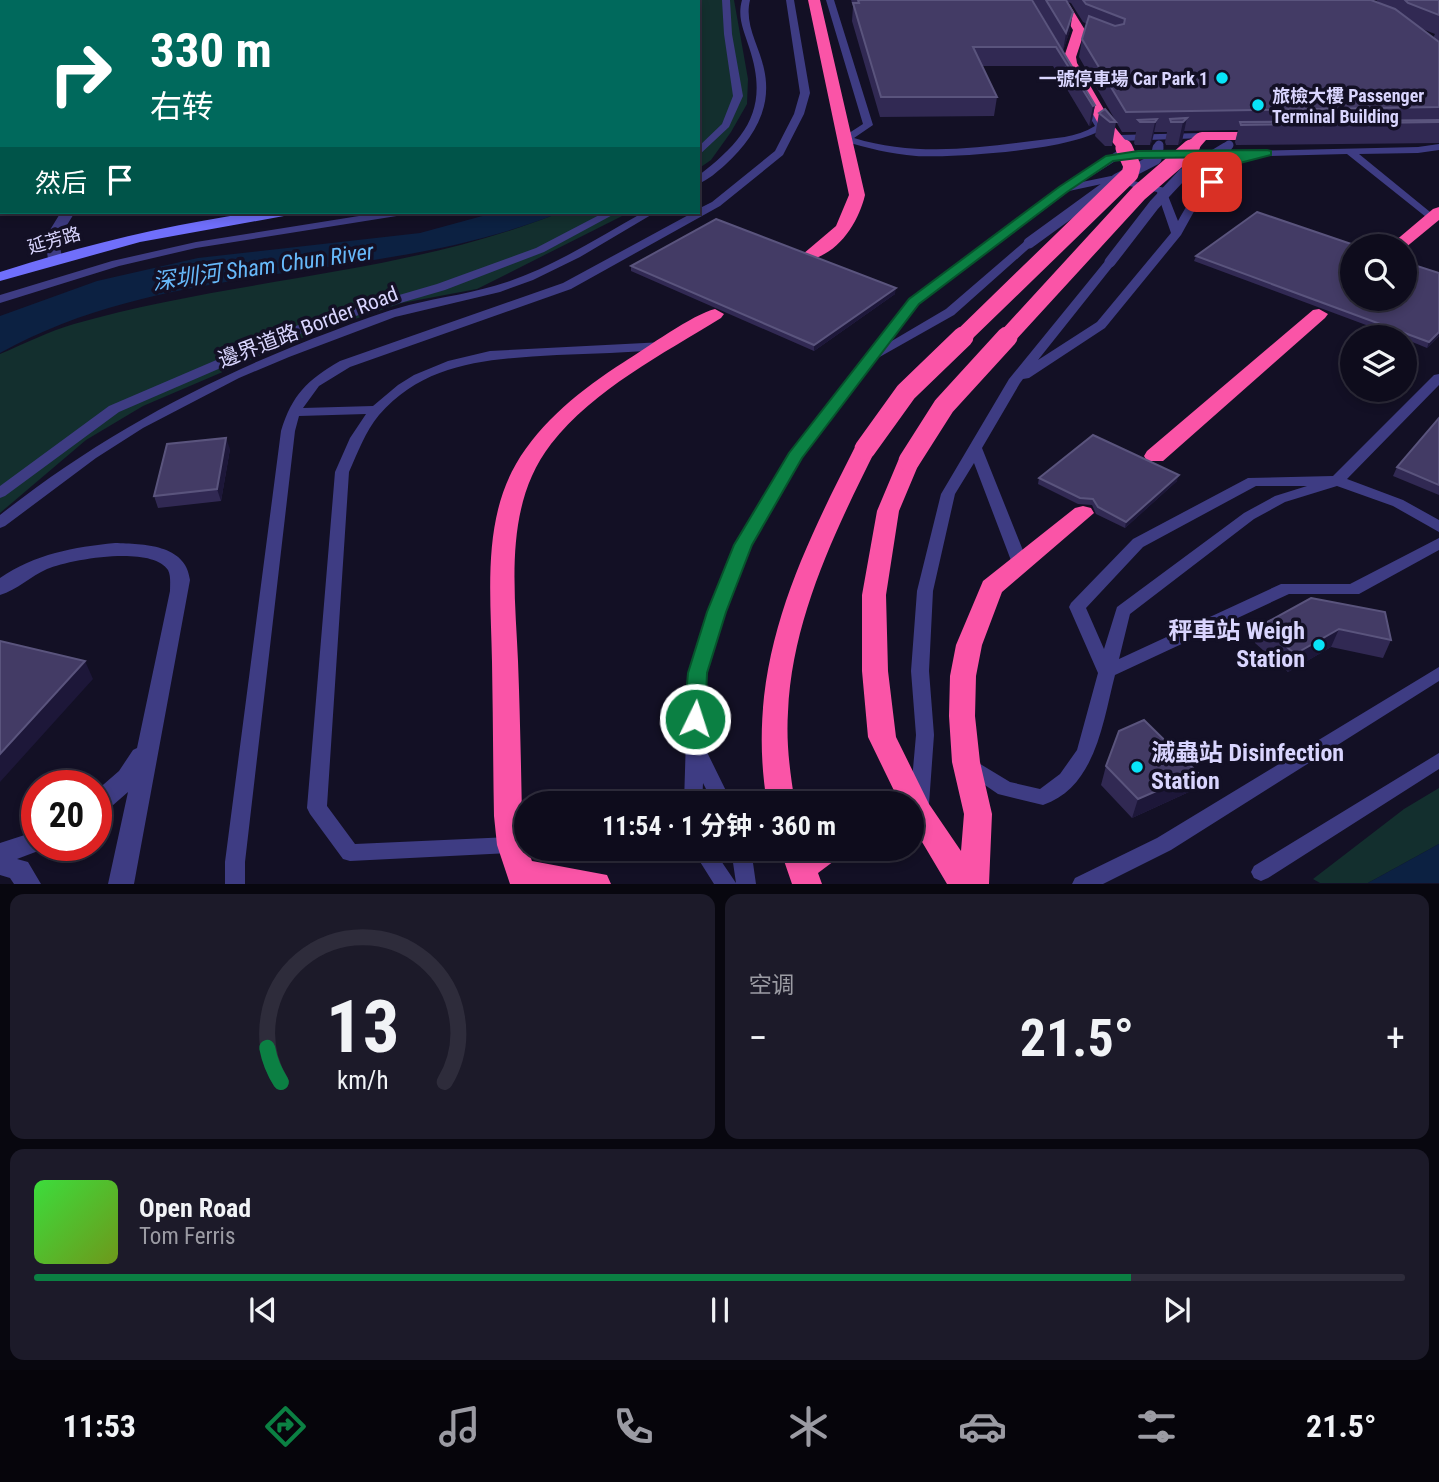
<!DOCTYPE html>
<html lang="zh">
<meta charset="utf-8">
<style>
body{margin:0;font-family:"Roboto Condensed","Noto Sans SC",sans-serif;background:#1c1a29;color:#f1f3f6;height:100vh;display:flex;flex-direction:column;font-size:26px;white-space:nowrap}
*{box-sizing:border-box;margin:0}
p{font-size:23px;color:#9b9ba3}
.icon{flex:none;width:38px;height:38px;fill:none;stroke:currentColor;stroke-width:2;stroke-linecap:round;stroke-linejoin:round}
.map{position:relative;height:884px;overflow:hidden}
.details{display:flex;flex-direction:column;gap:10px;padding:10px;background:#08070f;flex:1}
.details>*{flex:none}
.banner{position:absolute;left:0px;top:0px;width:700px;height:214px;box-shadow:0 4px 10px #0003,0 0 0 2px #2e2c3b;background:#00695c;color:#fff;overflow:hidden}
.tools{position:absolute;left:1340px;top:234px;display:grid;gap:14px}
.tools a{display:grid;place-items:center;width:77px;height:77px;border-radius:50%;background:#0e0c1c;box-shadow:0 4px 10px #0003,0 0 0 2px #2e2c3b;font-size:35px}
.speed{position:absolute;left:21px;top:770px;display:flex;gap:14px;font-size:35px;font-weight:700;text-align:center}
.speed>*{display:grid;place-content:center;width:91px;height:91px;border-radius:50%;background:#0e0c1c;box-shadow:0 4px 10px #0003,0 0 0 2px #2e2c3b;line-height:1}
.speed .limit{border:10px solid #d22;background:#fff;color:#111}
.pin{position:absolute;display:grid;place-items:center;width:60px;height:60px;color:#fff;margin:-30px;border-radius:14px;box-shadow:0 4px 10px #0006}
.me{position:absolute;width:77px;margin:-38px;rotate:4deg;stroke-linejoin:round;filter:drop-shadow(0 0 5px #0008)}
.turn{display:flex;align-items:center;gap:24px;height:147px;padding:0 35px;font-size:32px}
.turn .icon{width:91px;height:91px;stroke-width:2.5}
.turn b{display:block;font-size:49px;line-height:60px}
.then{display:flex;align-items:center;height:66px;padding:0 35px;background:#0003;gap:14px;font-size:26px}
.big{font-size:52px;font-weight:700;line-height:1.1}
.details .widget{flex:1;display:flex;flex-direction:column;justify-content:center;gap:10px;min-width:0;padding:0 24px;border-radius:14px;background:#1c1a29}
.details .dial{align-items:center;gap:0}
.dial svg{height:182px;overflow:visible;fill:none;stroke:#2e2c3b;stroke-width:7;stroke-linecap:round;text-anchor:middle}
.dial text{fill:#f1f3f6;stroke:none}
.song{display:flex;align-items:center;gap:21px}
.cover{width:84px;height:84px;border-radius:10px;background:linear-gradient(135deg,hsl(120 70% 55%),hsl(80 70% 35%))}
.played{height:7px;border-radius:4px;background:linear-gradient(90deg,#0b8043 80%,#2e2c3b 80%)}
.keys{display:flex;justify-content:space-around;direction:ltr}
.heat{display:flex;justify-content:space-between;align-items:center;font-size:38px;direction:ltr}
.details .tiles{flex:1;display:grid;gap:10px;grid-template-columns:1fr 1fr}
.widget:last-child{grid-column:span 2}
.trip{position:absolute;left:514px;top:791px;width:410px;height:70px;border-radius:35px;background:#0e0c1c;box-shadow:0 4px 10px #0003,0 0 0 2px #2e2c3b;font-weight:700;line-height:70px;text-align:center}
.dock{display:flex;height:112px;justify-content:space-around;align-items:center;background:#06050b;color:#9b9ba3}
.dock .icon{width:49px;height:49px}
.dock .selected{color:#0b8043}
.dock b{font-size:32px;color:#f1f3f6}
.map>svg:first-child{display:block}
.green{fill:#132f2e}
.water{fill:#0c2142}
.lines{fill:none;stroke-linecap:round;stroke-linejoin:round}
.path{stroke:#33b4aa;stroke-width:2.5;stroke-dasharray:2 3.5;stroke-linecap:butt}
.lane{fill:#3e3c83;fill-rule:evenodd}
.street{fill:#3e3c83;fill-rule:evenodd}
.secondary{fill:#706ffb;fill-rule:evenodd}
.highway{fill:#fa54a7;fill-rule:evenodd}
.lane-bridge-far1{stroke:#3e3c83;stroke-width:9}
.lane-bridge{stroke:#3e3c83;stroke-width:11}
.highway-bridge-far2{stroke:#fa54a7;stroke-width:13}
.highway-bridge-far1{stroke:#fa54a7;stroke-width:17}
.highway-bridge{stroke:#fa54a7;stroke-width:21}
.wall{fill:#312953;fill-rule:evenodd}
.shaded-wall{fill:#1d1739}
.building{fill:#433b65;stroke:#5a547d;stroke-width:2}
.route{fill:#0b8043;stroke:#07532c;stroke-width:2}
.poi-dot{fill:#08e4f8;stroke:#131025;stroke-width:2.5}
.labels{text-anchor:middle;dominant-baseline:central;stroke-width:7;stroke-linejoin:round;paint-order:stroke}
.far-poi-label{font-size:18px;font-weight:bold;fill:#d9d5fe;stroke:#131025;text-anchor:end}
.far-street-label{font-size:18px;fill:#d9d5fe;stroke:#131025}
.street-label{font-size:21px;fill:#d9d5fe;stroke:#131025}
.water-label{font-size:23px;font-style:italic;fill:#67b9fa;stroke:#131025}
.near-poi-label{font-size:24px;font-weight:bold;fill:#d9d5fe;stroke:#131025;text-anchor:end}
</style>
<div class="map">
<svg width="1439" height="884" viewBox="0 0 1439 884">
<rect width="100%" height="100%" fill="#131025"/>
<path class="green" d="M691 0H734L748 79 747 104 731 132 711 160 698 169V2Z
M561 212H630L477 289 402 303 314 333 143 406 86 440 0 513V354C24 344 49 331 74 324 233 278 406 275 561 212Z
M1439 788V844L1368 883H1320L1313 879 1404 809Z"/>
<path class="water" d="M497 212H561C382 286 173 256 0 353V316L97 281 198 258 420 233Z
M1439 844V883H1368Z"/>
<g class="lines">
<path class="path" d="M61 2 64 0"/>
<path class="lane" d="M618 0H626V2H618Z
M722 0H730L732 34 743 96 729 127 698 156V147L722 124 733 96 724 34Z
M742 0H750C744 25 759 45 764 69 773 108 753 139 725 165 717 172 708 180 698 184V176C746 139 770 109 749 47 744 31 737 18 742 0Z
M786 0H794L810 93 804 114 783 155 720 206 571 289 350 367 319 386 303 408 373 406 398 385 414 375 448 361 490 351 664 342 670 346 664 350C628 352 592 354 557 355 491 359 426 361 379 415 365 432 358 452 349 472L327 806 355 844 512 837 519 839 522 845 519 851 512 853 350 861 343 859 310 814 307 808 335 472 350 438 366 414 299 416 295 431 245 862V884H225V862L281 431C292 395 307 380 340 361L563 283 694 212H698V209L712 202 775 151 794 114 800 93Z
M826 0H834L873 125 854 138C913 156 972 149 1032 141 1054 138 1076 138 1095 126L1079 99 1084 96 1089 99 1105 127C1080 150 952 158 916 156 891 154 867 148 843 141V137L863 124Z
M1202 133 1205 134V138L1119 141 1114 138 1119 135Z
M1439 144V150L1418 153 1359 154 1435 216 1436 218 1431 221 1347 154 1268 156 1236 164 1227 169 1202 197 1181 235 1105 328 1029 378 1023 379 1020 383 982 448 1028 563 1026 567H1014L1012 563 974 463 955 494 933 591 929 671 934 735 929 804 926 810 919 812 912 810V803H910L916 735 911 671 917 591 941 494 1009 379 1106 260 1110 259 1116 262 1038 360 1097 322 1171 233 1157 192 1111 182 1069 191 918 305 890 342 946 309 1025 241 1029 240 1035 243 954 315 876 359 800 457 751 545 724 612 706 673 704 746 732 803H713L703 783 702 803H684L688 673 708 612 735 545 787 456 910 299 1059 188 1125 146 1133 148 1126 154 1228 152 1229 154 1224 157 1117 160 1082 182 1111 176 1165 188 1178 221C1189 202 1206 170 1226 161 1235 157 1245 156 1253 153L1254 151 1418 147Z
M384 212H408L403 215 196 248 119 266 0 303V295L112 261 196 242Z
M605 212H618L544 252 445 290 311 329 119 412 5 496 0 498V486L109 406 303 323 437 284 536 248Z
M644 212H656L580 257 533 280 500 292 395 317 289 357 239 378 143 428 96 458 5 526 0 528V515C101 435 212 376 333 331 358 321 383 312 409 305 441 297 475 293 507 282 555 266 599 237 644 212Z
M1439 374V385L1347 479 1403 500 1439 520V532L1393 506 1337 486 1285 502 1254 519 1130 614 1119 659 1281 584H1350L1439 538V550L1359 594H1289L1115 675C1103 721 1096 787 1043 805L998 794 960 768 958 763 960 758 967 756 1010 782 1040 789 1060 774 1077 750 1098 673 1069 607 1071 603 1133 539 1248 478 1333 476 1434 375ZM1256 486H1307L1275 496 1244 513 1117 607 1104 649 1086 608 1143 547Z
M1439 667V681L1171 850 1103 884H1072L1075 878 1157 838Z
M1439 753V769L1268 878 1261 881 1254 878 1251 872 1254 866Z
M692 849H713L736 883 731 849H751L756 884H714Z"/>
<path class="street" d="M61 212H75L59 238 62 259 55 263 48 259 45 238Z
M115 543C143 544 186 544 190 580L134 884H108L128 792 104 813 96 816V791L119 771 133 750 137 748 170 591C170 584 171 576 168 570 152 545 71 559 47 569 31 576 17 590 0 595V578C35 554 74 547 115 543Z
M37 831V845H47L46 848 17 859 28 862 41 884H14L10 878 0 875V843Z"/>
<path class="secondary" d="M591 0H601V2H591Z
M258 212H291L284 216 140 242 0 281V272C84 245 170 224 258 212Z"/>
<path class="highway" d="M808 0H820L865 195C859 221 840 252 812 259L803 254 836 226 849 195Z
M1061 4H1069L1085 30 1076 57 1077 63 1113 125 1130 146 1128 149H1118L1100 127 1065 63 1064 57 1073 30 1059 6Z
M1202 132H1265L1272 136 1265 140H1206L1199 148H1189L1187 145C1191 139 1195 133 1202 132Z
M1439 207V220L1405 248 1388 247 1433 209Z
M715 309 724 314 721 318C663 354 594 389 551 444 503 506 515 589 518 661 520 713 521 764 522 816L527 849 532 861 607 875 611 884H510L497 845 494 816C493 765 493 713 492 662 491 596 482 523 516 464 541 421 582 389 624 362 645 349 693 314 715 309Z
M1319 309 1328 314 1325 318 1163 461H1147L1144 456 1147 451 1313 310Z
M865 443 872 444 876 449C835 531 792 619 788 712 786 743 790 773 795 803H767C745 670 795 565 854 449L858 444Z
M909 454 917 456 920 461 899 511 886 595 888 671 896 737 929 804 961 851 964 814 952 762 949 716 950 676 956 645 983 581 1075 508 1083 506 1091 508 1094 513 1002 592 982 645 976 676 975 716 980 762 992 814 989 884H947L912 825V803H900L868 737 862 671V595L877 511 898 461 901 456Z
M780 849H843L838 858 818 873 822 884H792Z"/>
<path class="lane-bridge-far1" d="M1158 149 1159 145
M1224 149 1229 145"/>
<path class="lane-bridge" d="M1029 243 1117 179 1156 159 1158 148
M1110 262 1154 205 1183 174 1226 148"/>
<path class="highway-bridge-far2" d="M1123 146 1125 149
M1188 149 1194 145"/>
<path class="highway-bridge-far1" d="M961 338 1130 174 1132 166 1124 148
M1006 338 1139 193 1191 148"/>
<path class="highway-bridge" d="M865 449 906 392 963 337
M909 461 944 406 1007 337"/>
</g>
<path class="wall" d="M204 0H386L383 2H205Z
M404 0H551L550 2H406Z
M851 0H1032L1095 105 1091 125 1089 126 1053 66H982L997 97 994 116 880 117 852 21 853 6Z
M1033 0H1371L1381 4 1376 0H1439V143L1236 145 1235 142 1238 130 1184 131 1182 141 1178 145H1166L1165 142 1167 132H1154L1150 145H1135L1134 143 1136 132H1122L1079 57 1082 39 1087 24 1083 22 1071 3 1067 2 1070 30 1063 51ZM1420 28 1435 34 1433 38Z
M2 78V125L0 124V79Z
M1099 113 1116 122 1112 146H1105L1095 136Z
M1196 256 1439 273V336L1427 348 1405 339V338H1401L1194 261Z
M631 266 895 294 814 351 631 271Z
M1439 418V495L1393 476 1397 467Z
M230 449 221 501 158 508 154 496Z
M1039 478 1177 481 1125 528 1096 514 1092 505 1078 504 1038 484Z
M1311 598 1391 640 1383 658 1331 647 1288 672 1255 643 1262 625Z
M1106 766 1191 791 1132 818 1101 785Z"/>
<path class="shaded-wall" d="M338 0H386L383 2H336Z
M424 0H519L520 2H424Z
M1073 12 1070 30 1063 51 1066 33Z
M1095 105 1091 125 1089 126 1093 106Z
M1187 118 1182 141 1178 145 1183 122Z
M1157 119 1152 142 1150 145 1155 122Z
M896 288 895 294 814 351V345Z
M1439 332V336L1427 348 1429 342Z
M226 438 230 449 221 501 217 489Z
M1179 475 1177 481 1125 528 1126 522Z
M1339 629 1331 647 1288 672 1295 654Z
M85 661 93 679 0 782V754Z
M1198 773 1191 791 1132 818 1138 799Z"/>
<path class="building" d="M216 0H338L336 1 337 2H214L217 0Z
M509 0H546V2H508Z
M858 0H1032L1095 105 1093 106 1056 47H973L997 97H881L853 3H859Z
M1046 0H1066L1073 12 1066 33Z
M1083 0H1371L1395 9 1439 42V107L1126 112 1082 39 1089 16 1115 26 1124 24 1125 19 1086 4Z
M1405 0H1439V15L1408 3Z
M2 78V97H0V79Z
M1105 109 1116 122H1110L1099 113Z
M1187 118 1183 122H1171L1170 119Z
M1157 119 1155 122H1140L1138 120Z
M1439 120V122L1241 125 1240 122Z
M1257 212 1360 247H1353V299H1405V262L1439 273V332L1429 342 1196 256Z
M716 219 896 288 814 345 631 266Z
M1439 418V485L1397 467Z
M1093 435 1179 475 1126 522 1098 507 1093 499 1080 498 1039 478Z
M226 438 217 489 154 496 167 444Z
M1311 598 1385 612 1391 640 1339 629 1295 654 1262 625Z
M0 641 85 661 0 754Z
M1144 720 1198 773 1138 799 1106 766 1119 731Z"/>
<path class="route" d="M1267 150 1271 151V155L1236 164 1212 186 1206 182 1219 165 1238 157 1138 158 1113 161 1067 192 919 304 802 458 752 545 726 612 707 673 705 719 702 724 695 727 687 724 684 719 688 673 707 612 734 545 789 453 909 299 1059 187 1106 156 1138 151Z"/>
<g class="poi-dot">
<circle cx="1222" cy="78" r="7"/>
<circle cx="1258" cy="105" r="7"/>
<circle cx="1319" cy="645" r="7"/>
<circle cx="1137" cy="767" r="7"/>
</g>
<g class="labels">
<g class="far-poi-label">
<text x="1208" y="78">一號停車場 Car Park 1</text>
<text x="1272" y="95" text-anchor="start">旅檢大樓 Passenger<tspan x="1272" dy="21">Terminal Building</tspan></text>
</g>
<g class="far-street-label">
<text transform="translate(54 240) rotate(-16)">延芳路</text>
</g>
<g class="street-label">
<text transform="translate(308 327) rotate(-21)">邊界道路 Border Road</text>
</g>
<g class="water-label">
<text transform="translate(263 267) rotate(-8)">深圳河 Sham Chun River</text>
</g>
<g class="near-poi-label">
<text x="1305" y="631">秤車站 Weigh<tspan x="1305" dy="28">Station</tspan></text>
<text x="1151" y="753" text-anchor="start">滅蟲站 Disinfection<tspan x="1151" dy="28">Station</tspan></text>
</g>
</g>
</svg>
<div class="tools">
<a><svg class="icon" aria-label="search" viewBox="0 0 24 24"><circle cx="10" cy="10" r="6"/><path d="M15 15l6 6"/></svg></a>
<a><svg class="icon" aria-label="layers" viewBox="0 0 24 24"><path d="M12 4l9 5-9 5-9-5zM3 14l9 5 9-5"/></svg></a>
</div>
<div class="speed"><div class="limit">20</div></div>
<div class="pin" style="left:1212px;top:182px;background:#d93025"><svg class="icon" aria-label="arrive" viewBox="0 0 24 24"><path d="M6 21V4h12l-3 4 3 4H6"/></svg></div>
<svg class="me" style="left:695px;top:719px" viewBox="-20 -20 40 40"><circle r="17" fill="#0b8043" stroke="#fff" stroke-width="3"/><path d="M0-11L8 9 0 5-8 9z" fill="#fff"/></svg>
<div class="trip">11:54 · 1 分钟 · 360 m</div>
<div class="banner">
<div class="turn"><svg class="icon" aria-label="right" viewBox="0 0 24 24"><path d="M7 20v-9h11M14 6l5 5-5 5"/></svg><div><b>330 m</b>右转</div></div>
<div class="then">然后<svg class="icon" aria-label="arrive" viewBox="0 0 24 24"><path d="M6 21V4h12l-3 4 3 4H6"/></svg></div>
</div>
</div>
<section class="details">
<div class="tiles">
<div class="widget dial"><svg viewBox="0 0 100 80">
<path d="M14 69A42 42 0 1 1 86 69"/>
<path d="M14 69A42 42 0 0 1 8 54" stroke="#0b8043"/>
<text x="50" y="56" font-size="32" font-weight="700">13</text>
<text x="50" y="72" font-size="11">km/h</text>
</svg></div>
<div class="widget"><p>空调</p>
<div class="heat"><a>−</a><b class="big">21.5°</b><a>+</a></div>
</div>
<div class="widget">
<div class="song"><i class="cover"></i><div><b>Open Road</b><p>Tom Ferris</p></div></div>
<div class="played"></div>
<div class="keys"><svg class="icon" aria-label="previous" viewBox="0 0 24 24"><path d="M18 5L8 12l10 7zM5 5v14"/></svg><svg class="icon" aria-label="pause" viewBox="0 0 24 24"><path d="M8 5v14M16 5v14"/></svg><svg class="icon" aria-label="next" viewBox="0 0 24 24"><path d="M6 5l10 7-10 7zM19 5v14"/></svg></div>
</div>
</div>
</section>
<nav class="dock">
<b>11:53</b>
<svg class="icon selected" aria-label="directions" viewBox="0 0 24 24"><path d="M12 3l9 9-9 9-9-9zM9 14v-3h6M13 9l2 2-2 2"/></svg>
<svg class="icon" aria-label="music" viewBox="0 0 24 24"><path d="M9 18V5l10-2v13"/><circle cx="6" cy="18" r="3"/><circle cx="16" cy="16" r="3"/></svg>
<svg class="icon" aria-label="phone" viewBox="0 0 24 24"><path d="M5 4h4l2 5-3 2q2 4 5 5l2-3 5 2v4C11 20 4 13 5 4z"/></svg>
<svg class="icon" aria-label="climate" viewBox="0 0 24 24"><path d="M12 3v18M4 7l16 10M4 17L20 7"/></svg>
<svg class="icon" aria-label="car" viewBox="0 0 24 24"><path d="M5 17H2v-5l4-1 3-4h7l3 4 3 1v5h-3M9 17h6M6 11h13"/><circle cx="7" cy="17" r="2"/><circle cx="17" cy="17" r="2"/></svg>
<svg class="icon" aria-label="filters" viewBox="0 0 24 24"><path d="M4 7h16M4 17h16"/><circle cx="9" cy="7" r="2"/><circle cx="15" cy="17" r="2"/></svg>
<b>21.5°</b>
</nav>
